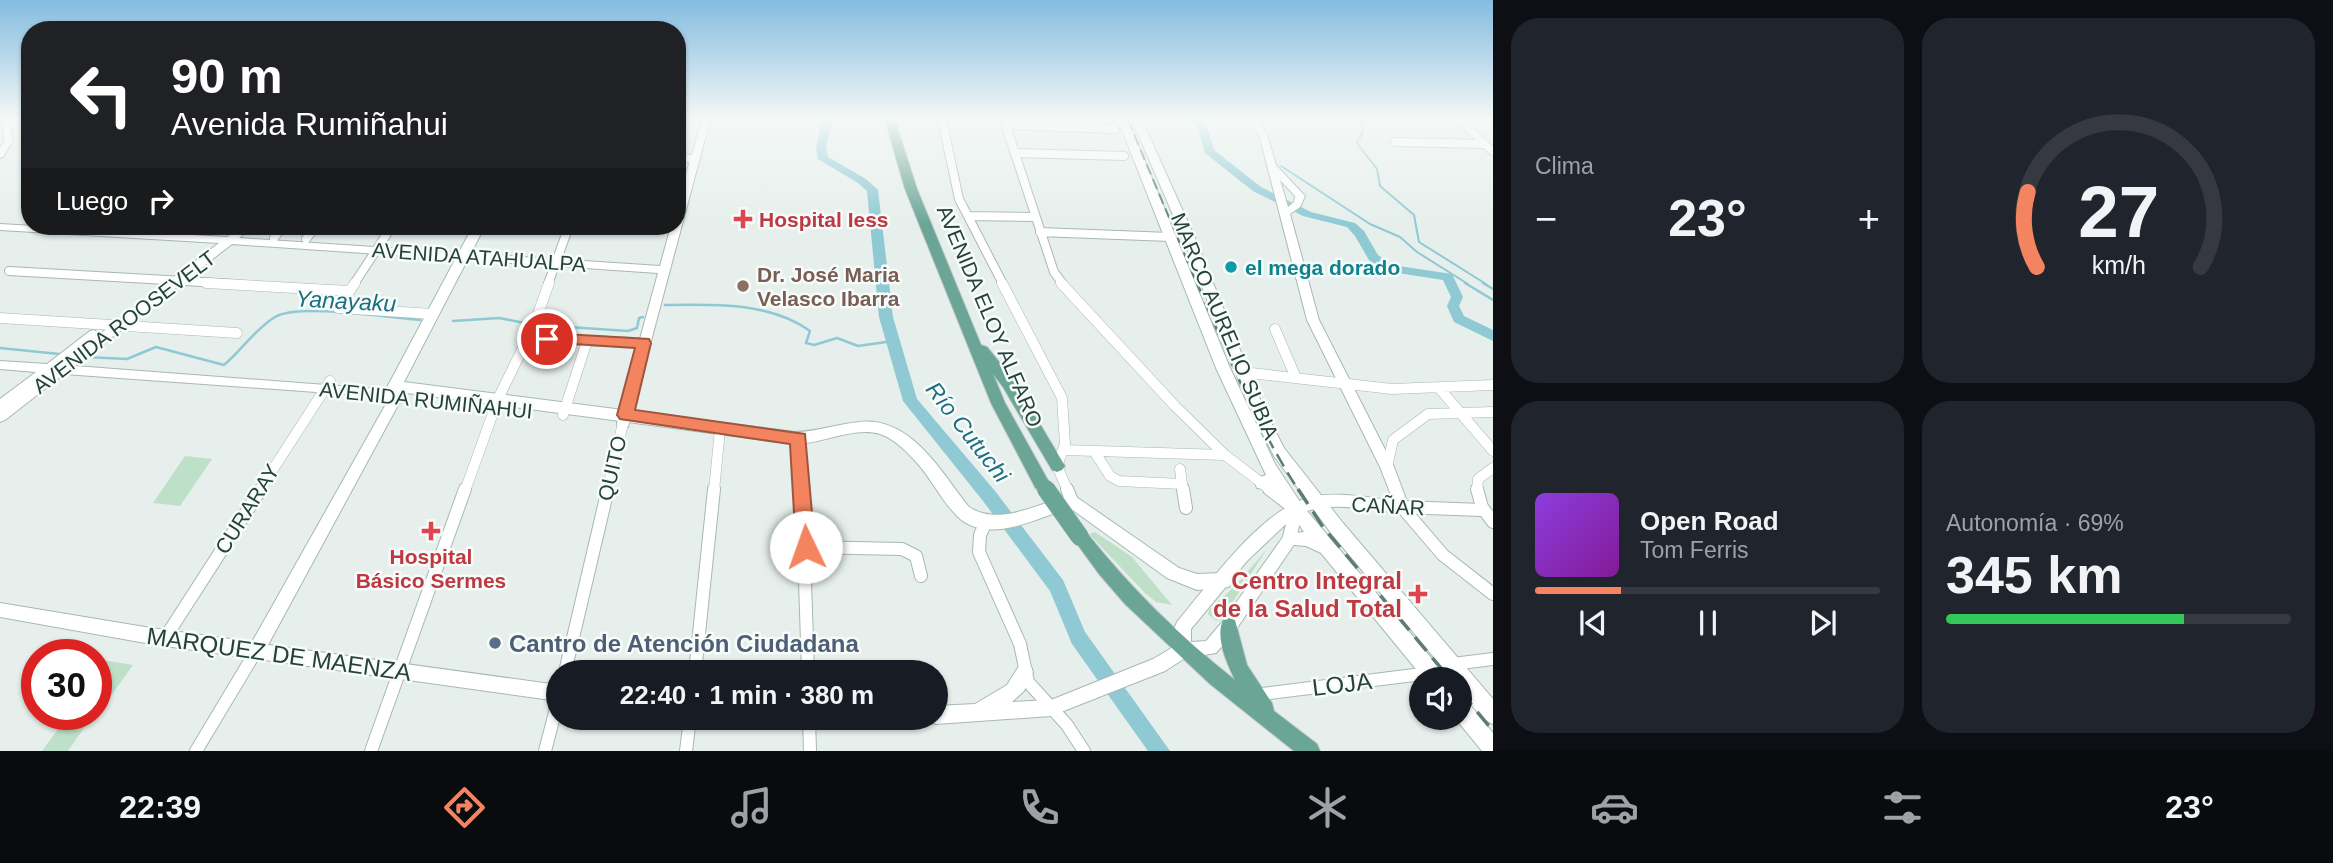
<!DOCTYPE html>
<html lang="es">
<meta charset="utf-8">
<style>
body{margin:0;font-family:Helvetica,sans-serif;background:#20242c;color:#f1f3f6;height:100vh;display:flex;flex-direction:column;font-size:26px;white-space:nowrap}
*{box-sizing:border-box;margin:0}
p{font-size:23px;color:#9ea1a6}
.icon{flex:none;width:38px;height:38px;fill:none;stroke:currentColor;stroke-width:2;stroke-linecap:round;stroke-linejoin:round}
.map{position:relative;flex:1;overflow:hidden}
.drawer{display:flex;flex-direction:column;gap:18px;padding:18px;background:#0d0f14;width:840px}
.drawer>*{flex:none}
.hud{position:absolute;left:21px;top:21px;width:665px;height:214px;border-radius:28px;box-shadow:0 2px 5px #0004;background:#202124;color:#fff;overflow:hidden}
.buttons{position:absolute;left:1409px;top:667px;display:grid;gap:14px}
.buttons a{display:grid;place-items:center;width:63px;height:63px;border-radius:50%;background:#171b24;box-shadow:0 2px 5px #0004;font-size:35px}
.speed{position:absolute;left:21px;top:639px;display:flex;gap:14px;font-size:35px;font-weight:700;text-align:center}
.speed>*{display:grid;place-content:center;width:91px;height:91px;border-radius:50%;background:#171b24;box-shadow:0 2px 5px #0004;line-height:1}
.speed .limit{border:10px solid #d22;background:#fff;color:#111}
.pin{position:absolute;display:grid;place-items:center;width:60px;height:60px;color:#fff;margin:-30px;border:4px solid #fff;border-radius:50%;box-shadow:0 2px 7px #0007}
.me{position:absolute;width:77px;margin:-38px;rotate:357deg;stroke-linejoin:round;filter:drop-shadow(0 0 5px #0008)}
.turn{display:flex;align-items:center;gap:24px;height:147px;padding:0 35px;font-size:32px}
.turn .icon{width:91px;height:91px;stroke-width:2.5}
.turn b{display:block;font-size:49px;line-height:60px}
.then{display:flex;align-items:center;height:66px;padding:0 35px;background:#0003;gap:14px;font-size:26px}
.big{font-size:52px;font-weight:700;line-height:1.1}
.drawer .card{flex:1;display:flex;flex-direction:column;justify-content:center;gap:10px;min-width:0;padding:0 24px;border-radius:28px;background:#20242c}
.drawer .dial{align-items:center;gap:0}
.dial svg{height:182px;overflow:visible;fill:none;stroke:#363941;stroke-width:7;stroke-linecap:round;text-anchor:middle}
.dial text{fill:#f1f3f6;stroke:none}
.song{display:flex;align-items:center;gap:21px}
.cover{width:84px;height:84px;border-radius:10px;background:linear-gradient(135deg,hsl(270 70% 55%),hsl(290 70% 35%))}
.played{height:7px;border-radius:4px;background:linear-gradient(90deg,#f4845f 25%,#363941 25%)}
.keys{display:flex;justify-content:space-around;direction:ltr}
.heat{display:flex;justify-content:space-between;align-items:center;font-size:38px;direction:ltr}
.charge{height:10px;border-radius:5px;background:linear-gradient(90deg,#34c759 69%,#363941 0)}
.drawer .tiles{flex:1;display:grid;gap:18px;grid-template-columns:repeat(2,1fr)}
.trip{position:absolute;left:546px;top:660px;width:402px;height:70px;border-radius:35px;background:#171b24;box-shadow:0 2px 5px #0004;font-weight:700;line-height:70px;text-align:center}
.menu{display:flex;height:112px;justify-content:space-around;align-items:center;background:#090b0e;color:#9ea1a6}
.menu .icon{width:49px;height:49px}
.menu .selected{color:#f4845f}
.menu b{font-size:32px;color:#f1f3f6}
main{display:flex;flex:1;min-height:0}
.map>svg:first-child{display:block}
.green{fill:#bfe0c8}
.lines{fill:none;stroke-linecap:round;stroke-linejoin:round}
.stream-far1{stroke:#8ec9d4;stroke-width:2}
.stream{stroke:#8ec9d4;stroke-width:2.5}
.river{fill:#8ec9d4;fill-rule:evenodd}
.minor-far2-casing{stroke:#a8b8b2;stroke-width:10}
.minor-far1-casing{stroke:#a8b8b2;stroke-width:11}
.minor-casing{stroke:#a8b8b2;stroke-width:14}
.tertiary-casing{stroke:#a8b8b2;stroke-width:2}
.secondary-casing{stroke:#a4bbb3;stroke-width:2}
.primary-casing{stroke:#c2cac8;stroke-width:2}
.minor-far2{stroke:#fff;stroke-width:8}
.minor-far1{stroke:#fff;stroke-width:10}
.minor{stroke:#fff;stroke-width:12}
.tertiary{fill:#fff;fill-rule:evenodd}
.secondary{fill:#fff;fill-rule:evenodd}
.primary{fill:#6aa596;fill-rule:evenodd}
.rail-far2{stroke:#5f7d75;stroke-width:2;stroke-dasharray:11 5;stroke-linecap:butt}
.rail-far1{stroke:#5f7d75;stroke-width:2.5;stroke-dasharray:14 7;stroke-linecap:butt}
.rail{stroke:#5f7d75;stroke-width:3.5;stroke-dasharray:18 9;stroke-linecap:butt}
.primary-bridge-far1-casing{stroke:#c2cac8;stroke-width:16;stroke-linecap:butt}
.primary-bridge-casing{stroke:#c2cac8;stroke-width:19;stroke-linecap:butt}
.primary-bridge-far1{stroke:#6aa596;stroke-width:14}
.primary-bridge{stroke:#6aa596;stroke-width:18}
.route{fill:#f4845f;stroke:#9f563e;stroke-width:2}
.health-dot{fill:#e0444e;stroke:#f7fbf9;stroke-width:2.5}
.culture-dot{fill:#0f9aa8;stroke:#f7fbf9;stroke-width:2.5}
.education-dot{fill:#8d6e63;stroke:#f7fbf9;stroke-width:2.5}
.service-dot{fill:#5c6f8a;stroke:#f7fbf9;stroke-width:2.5}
.labels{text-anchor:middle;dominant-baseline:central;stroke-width:5;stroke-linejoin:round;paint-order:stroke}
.health-label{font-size:21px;font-weight:bold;fill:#be3a42;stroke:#f7fbf9;text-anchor:start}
.street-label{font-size:21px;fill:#24423a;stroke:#f7fbf9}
.culture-label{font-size:21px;font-weight:bold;fill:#0d838f;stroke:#f7fbf9;text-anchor:start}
.education-label{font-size:21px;font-weight:bold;fill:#785e54;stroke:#f7fbf9;text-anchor:start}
.water-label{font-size:23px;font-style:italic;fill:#1c6f80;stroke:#f7fbf9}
.near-health-label{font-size:24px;font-weight:bold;fill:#be3a42;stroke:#f7fbf9;text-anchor:end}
.near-service-label{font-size:24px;font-weight:bold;fill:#4e5e75;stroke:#f7fbf9;text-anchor:start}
.near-street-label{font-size:24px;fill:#24423a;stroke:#f7fbf9}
</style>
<main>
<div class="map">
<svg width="1493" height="751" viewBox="0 0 1493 751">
<rect width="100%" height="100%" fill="#e6efeb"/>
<path class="green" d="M185 456 212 459 180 506 153 503Z
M1095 532 1132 557 1172 605 1156 602 1145 593 1089 534Z
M1267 549 1221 620 1216 621 1208 614 1209 610 1237 584Z
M96 659 133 665 100 711 96 710Z
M66 718 88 722 68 751H42Z"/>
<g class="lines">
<path class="stream-far1" d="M1362 120 1363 131 1357 143 1377 169 1380 186 1414 215 1419 242 1486 284
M1281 166 1370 224 1400 237 1417 252 1468 284"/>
<path class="stream" d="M1465 283 1493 300
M1483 283 1493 289
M665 305C713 304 770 302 810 331L806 343 814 345 837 338 858 346 893 341
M453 321 499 318 525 323
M538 325 628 331 637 328 639 318 643 317
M0 348 59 354
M85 357 127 359 156 347 224 365C242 350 255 329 275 317 299 303 389 318 420 320"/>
<path class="river" d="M822 120H832L826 148 828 157 866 179 878 190 893 317 917 399 995 491 1063 580 1085 632 1170 751H1148L1072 644 1050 591 983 501 903 401 879 317 867 191 858 183 818 159 816 148Z
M1191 120H1201L1208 129 1214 150 1261 187 1311 212 1355 223 1364 231 1378 255 1392 265 1452 274 1463 297 1459 306 1464 316 1493 330V341L1454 322 1447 306 1451 297 1443 280 1385 271 1369 260 1355 236 1347 227 1303 216 1253 191 1205 153 1198 129Z"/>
<g class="minor-far2-casing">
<path id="minor-far2" d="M942 120 959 199 1003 284
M1004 120 1054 272 1063 284
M1006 125 1115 129
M1395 142 1485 144
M1015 153 1124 156
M677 157 693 159
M968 216 1034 217
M1040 232 1170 237
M274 238 283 226
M306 239 316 226
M9 271 236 284
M354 284 392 226
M548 284 569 226"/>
</g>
<g class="minor-far1-casing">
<path id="minor-far1" d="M206 283 349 291
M355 283 338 308 433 314
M1002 283 1062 398 1065 444 1057 466 1068 491
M1061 283 1175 406 1225 455 1272 491
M0 318 237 333
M1275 329 1296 378
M527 338 644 343
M1242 372 1392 389 1493 385
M1439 388 1493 451
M563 415 587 341
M799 438 802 491
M1064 450 1225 455
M1094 451 1110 476 1119 481 1182 484
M1387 467 1393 440 1428 414 1493 412
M1180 469 1183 491
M259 491 330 381
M465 491 498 399 534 325 549 283
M607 491 623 423
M714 491 720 429
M1477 491 1478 479 1493 468"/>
</g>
<g class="minor-casing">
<path id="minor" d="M802 489 808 672
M1067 489 1072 501
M1183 489 1186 508
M1269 489 1290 505
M1477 489 1482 507 1493 522
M1402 507 1443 555 1493 594
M1402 507 1482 510
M985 524 980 535 979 552 1020 644 1028 682 1067 725 1084 751
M806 547 902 549 916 556 921 576
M165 638 261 489
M1453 664 1493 659
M565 672 608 489
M695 672 714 489
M1254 695 1430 673
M809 718 810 751
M196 751 256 651
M371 751 465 489
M545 751 558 701
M686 751 690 718"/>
</g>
<g class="tertiary-casing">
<path id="tertiary" d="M1 120H9L13 141 3 157 0 158V148L5 141Z
M702 120H710L628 427H618L617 423 658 273 232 244 75 366 405 391 407 394 397 407 268 645 558 685V701L151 644 0 617V603L151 628 252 642 386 404 385 397 64 374 5 420 0 422V399L36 372 0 369V361L47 364 90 331 94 330 100 334 219 243 0 230V224L227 237 242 226H253L239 238 660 266 671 226H677V205Z
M1252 120H1260L1268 138 1276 165 1305 196 1300 207 1290 214 1319 320 1394 467 1409 507 1407 511 1402 513C1371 511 1332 500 1302 513L1295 543 1235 631 1216 653 1185 658 1165 671 1051 716 936 724 930 721 929 718H936V706L975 704 1007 685 1019 666 1025 664 1031 666 1033 672 1024 691 1012 702 1051 700 1153 659 1175 646V627L1177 622C1209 584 1262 508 1311 497 1337 491 1367 498 1393 500L1380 467 1307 320 1260 138ZM1280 180 1295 196 1294 202 1288 207ZM1286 524 1283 537 1223 621 1206 641 1191 642V629L1215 600 1247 561Z
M1455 120H1464L1493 147V155L1490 154Z
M781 718H882L879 724 873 727H790L784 724Z"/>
</g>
<g class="secondary-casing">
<path id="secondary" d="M1118 120H1128L1230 368 1275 464 1302 505 1443 672 1445 679H1424L1321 553 1306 546 1284 544 1282 539 1284 534 1304 532 1273 486 1263 489 1257 488 1255 483 1257 478 1266 475 1216 368Z
M1132 120H1142L1195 238 1263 407 1284 448 1343 523 1493 699V724C1479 718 1460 694 1460 679H1452L1331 533 1274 456 1249 407 1183 238Z
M473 226H485L404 382 795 432C817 432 837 424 859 422 911 416 941 472 969 507 999 527 1041 503 1072 494L1179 568 1197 574 1223 573 1229 575 1232 581 1229 587 1197 590 1167 578 1070 508C1037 518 987 546 957 516 942 501 932 480 918 464 908 453 895 439 880 434 854 426 822 444 795 444L399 392 396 397H386L384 393Z
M1460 698 1467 701 1493 733V751H1482L1455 718H1460Z"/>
</g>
<g class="primary-casing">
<path id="primary" d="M885 120H895L917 189 981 345 987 347 1013 379 1065 466 1062 470 1057 472 1052 470 1003 387 993 374 1005 403 1050 484 1048 489 1042 490 1036 489 991 403 905 189Z
M1080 530 1086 532C1130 587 1179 636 1235 680 1227 663 1215 638 1223 620L1229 618 1235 620 1247 665 1272 703 1274 711 1317 744 1320 751H1294L1210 684 1125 604 1099 574 1072 537 1074 532Z"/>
</g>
<use href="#minor-far2" class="minor-far2"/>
<use href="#minor-far1" class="minor-far1"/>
<use href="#minor" class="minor"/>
<use href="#tertiary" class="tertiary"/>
<use href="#secondary" class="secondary"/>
<use href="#primary" class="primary"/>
<path class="rail-far2" d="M1128 120 1197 284"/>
<path class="rail-far1" d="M1197 283C1227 354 1257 426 1299 491"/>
<path class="rail" d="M1298 489 1323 527 1450 679
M1460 691 1493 731"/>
<g class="primary-bridge-far1-casing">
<path id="primary-bridge-far1" d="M1042 484 1047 491"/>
</g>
<g class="primary-bridge-casing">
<path id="primary-bridge" d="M1046 489 1080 537"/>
</g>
<use href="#primary-bridge-far1" class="primary-bridge-far1"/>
<use href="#primary-bridge" class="primary-bridge"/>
</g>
<linearGradient id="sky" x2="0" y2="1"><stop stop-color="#84bce0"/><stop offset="0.53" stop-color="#f4f8f6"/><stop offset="1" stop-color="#f4f8f6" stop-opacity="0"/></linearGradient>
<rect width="1493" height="225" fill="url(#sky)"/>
<path class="route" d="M547 333 649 339 651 343 635 410 805 434 815 547 812 553 806 555 799 553 796 547 790 444 620 419 617 415 635 348 542 342 539 339 542 335Z"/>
<g class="health-dot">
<path d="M739.5 208.5h7v7h7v7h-7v7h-7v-7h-7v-7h7z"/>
<path d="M427.5 520.5h7v7h7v7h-7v7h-7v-7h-7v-7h7z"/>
<path d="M1414.5 583.5h7v7h7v7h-7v7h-7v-7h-7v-7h7z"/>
</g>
<circle class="culture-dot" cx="1231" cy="267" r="7"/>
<circle class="education-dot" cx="743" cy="286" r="7"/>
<circle class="service-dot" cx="495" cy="643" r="7"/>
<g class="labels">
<g class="health-label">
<text x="759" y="219">Hospital Iess</text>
<text x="431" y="556" text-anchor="middle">Hospital<tspan x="431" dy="24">Básico Sermes</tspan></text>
</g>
<g class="street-label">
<text transform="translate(479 257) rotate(4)">AVENIDA ATAHUALPA</text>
<text transform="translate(990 316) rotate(67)">AVENIDA ELOY ALFARO</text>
<text transform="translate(124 322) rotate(-37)">AVENIDA ROOSEVELT</text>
<text transform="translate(1225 326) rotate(67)">MARCO AURELIO SUBIA</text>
<text transform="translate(426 400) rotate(6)">AVENIDA RUMIÑAHUI</text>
<text transform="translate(612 468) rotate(-77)">QUITO</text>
<text transform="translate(1388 506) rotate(3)">CAÑAR</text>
<text transform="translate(247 509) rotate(-58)">CURARAY</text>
</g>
<g class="culture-label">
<text x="1245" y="267">el mega dorado</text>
</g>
<g class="education-label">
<text x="757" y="274">Dr. José Maria<tspan x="757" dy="24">Velasco Ibarra</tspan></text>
</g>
<g class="water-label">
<text transform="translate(346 301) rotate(3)">Yanayaku</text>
<text transform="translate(968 432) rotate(52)">Río Cutuchi</text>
</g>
<g class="near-health-label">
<text x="1402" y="580">Centro Integral<tspan x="1402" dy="28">de la Salud Total</tspan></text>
</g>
<g class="near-service-label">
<text x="509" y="643">Cantro de Atención Ciudadana</text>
</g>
<g class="near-street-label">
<text transform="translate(279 654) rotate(8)">MARQUEZ DE MAENZA</text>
<text transform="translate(1342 684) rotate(-7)">LOJA</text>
</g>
</g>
</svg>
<div class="buttons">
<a><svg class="icon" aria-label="sound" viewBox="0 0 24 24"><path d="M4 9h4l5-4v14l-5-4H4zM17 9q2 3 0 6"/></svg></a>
</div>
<div class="speed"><div class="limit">30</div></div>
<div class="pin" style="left:547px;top:339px;background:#d93025"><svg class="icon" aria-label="arrive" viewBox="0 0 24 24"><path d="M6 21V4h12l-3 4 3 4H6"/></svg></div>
<svg class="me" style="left:806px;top:547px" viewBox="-20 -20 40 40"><circle r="19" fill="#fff"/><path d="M0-13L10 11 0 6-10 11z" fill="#f4845f"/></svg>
<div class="trip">22:40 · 1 min · 380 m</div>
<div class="hud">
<div class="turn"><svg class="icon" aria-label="left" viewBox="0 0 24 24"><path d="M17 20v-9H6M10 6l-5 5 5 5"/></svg><div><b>90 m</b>Avenida Rumiñahui</div></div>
<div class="then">Luego<svg class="icon" aria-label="right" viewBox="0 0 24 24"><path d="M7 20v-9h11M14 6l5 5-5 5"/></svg></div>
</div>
</div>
<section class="drawer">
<div class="tiles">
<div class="card"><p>Clima</p>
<div class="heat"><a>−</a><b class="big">23°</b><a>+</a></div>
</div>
<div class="card dial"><svg viewBox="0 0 100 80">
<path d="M14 69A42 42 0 1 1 86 69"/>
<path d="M14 69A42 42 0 0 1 10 36" stroke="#f4845f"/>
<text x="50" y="56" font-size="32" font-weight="700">27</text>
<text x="50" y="72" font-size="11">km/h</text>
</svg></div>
<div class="card">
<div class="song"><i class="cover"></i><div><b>Open Road</b><p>Tom Ferris</p></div></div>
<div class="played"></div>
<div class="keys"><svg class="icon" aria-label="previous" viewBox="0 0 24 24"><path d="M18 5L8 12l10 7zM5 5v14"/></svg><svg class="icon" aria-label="pause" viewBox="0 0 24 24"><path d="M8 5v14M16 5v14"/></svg><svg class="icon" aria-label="next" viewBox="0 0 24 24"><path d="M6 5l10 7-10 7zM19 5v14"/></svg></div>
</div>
<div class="card"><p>Autonomía · 69%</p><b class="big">345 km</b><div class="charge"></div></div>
</div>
</section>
</main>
<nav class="menu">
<b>22:39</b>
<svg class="icon selected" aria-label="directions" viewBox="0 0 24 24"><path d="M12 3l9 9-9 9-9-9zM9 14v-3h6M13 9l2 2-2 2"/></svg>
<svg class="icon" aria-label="music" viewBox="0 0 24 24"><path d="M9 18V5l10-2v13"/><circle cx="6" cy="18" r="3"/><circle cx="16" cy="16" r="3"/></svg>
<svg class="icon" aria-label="phone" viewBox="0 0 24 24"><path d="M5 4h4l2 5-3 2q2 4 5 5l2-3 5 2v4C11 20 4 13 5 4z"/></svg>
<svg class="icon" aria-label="climate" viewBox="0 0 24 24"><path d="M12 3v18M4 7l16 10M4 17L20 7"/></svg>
<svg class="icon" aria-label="car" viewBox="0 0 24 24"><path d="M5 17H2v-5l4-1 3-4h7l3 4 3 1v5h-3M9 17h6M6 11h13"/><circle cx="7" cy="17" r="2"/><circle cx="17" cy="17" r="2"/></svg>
<svg class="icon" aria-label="filters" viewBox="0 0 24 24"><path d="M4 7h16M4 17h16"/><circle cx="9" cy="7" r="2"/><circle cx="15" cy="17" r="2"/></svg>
<b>23°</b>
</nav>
